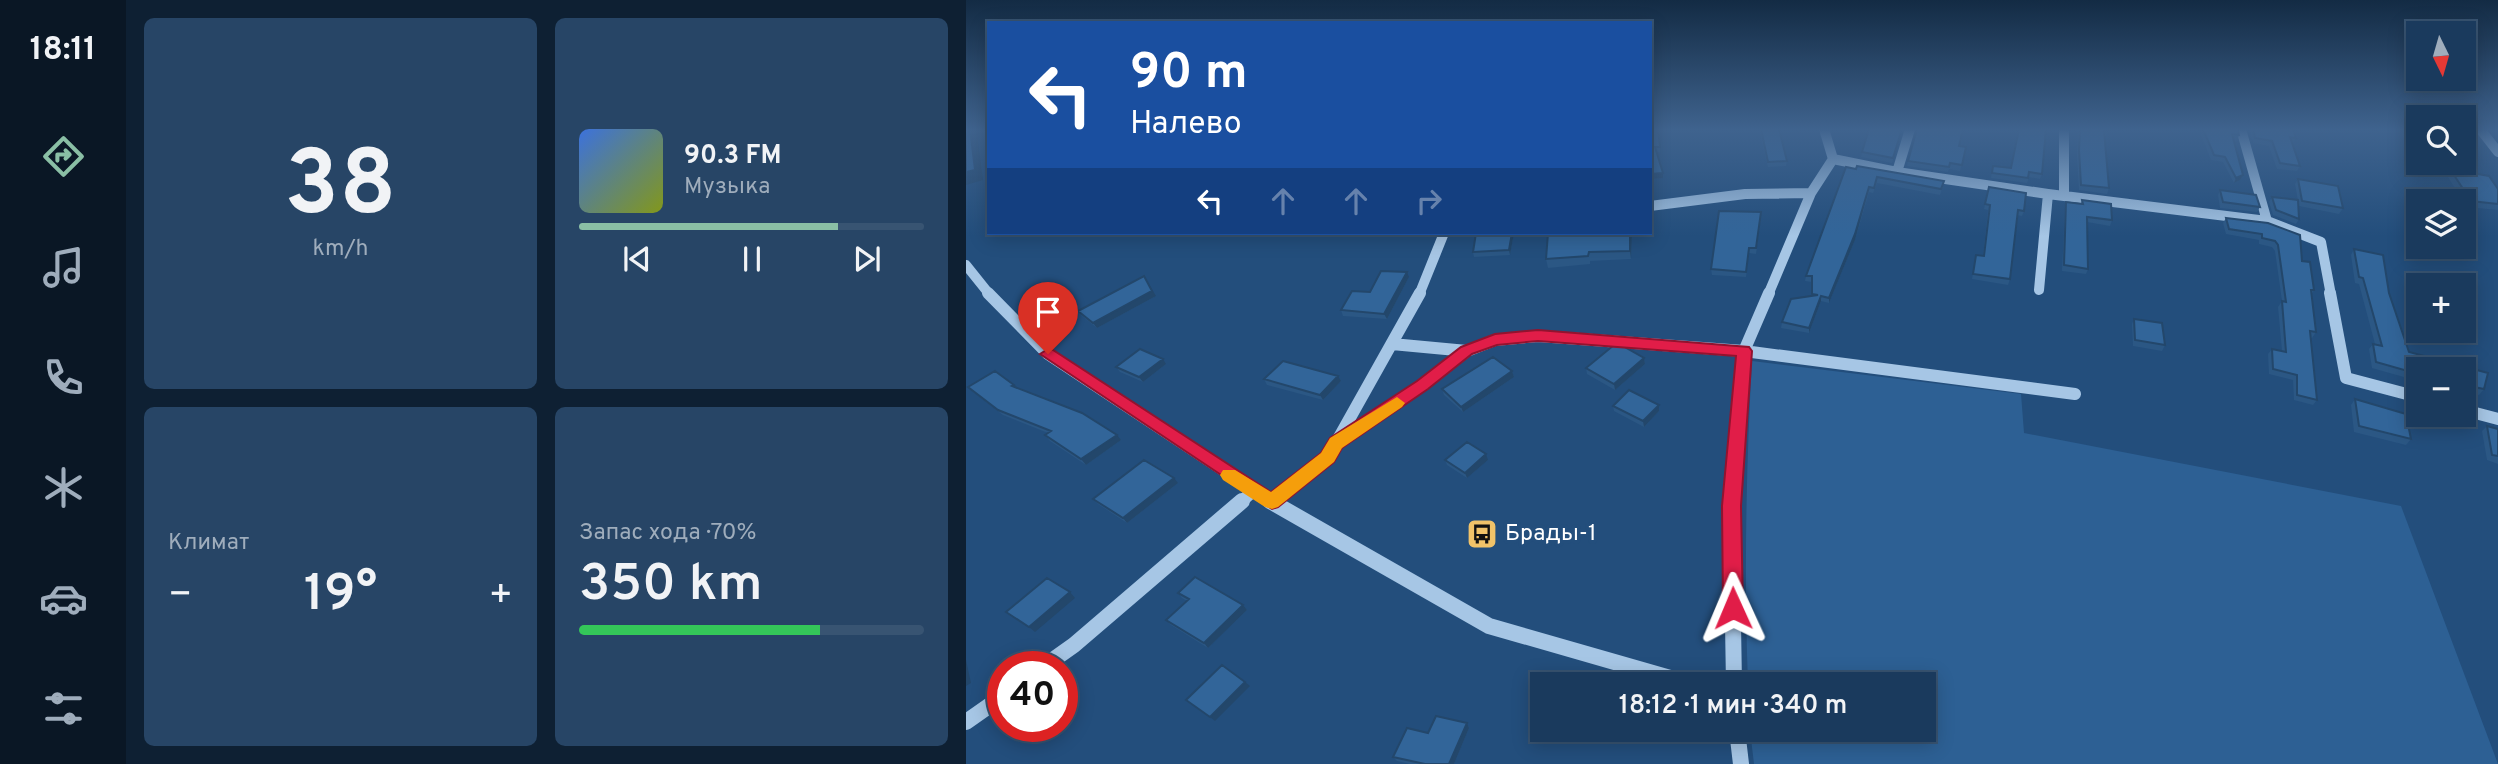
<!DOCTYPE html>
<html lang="ru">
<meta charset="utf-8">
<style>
body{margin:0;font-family:Overpass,sans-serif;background:#274566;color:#f1f3f6;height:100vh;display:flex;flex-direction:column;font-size:26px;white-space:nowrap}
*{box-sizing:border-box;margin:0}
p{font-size:23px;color:#9fadbc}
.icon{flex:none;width:38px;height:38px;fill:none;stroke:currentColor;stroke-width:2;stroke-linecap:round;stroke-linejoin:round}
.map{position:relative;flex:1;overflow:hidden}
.details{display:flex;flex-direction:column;gap:18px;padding:18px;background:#0e2033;width:840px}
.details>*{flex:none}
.banner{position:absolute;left:21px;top:21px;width:665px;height:214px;border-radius:0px;box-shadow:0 4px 18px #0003,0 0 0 2px #385472;background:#1a4fa0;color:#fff;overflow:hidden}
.needle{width:46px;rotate:175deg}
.controls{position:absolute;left:1440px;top:21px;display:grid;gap:14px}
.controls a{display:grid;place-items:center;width:70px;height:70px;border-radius:0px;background:#1a3a5d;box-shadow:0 4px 18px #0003,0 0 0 2px #385472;font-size:35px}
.speed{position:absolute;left:21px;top:651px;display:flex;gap:14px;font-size:35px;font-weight:700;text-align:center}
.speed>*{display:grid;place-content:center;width:91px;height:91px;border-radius:50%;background:#1a3a5d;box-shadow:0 4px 18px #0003,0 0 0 2px #385472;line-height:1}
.speed .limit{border:10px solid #d22;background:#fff;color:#111}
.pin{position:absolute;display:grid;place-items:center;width:60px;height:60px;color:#fff;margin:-72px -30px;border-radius:50% 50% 50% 0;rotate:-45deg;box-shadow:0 0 7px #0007}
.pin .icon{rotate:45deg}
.me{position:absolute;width:77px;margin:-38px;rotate:359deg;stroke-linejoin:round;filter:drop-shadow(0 0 5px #0008)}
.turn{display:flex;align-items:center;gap:24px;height:147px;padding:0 28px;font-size:32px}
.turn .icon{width:91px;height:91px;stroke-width:2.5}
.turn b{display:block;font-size:49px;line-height:60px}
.lanes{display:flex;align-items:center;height:66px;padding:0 28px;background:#0003;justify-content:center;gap:35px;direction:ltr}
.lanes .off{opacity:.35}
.big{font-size:52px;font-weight:600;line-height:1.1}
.details .card{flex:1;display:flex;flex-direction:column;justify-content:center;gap:10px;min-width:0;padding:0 24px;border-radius:10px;background:#274566}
.details .dial{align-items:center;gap:0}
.dial b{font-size:91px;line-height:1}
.song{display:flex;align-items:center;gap:21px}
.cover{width:84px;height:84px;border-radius:10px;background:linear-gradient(135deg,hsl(220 70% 55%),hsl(70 70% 35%))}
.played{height:7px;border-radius:4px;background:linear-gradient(90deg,#8abfa5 75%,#385472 75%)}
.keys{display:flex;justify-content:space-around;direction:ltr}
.heat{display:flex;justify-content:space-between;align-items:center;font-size:38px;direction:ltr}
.charge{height:10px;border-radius:5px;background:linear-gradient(90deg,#34c759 70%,#385472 0)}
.details .tiles{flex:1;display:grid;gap:18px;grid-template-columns:repeat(2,1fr)}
.trip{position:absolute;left:564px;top:672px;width:406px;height:70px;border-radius:0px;background:#1a3a5d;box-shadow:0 4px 18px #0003,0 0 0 2px #385472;font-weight:600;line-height:70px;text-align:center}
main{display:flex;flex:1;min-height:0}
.tab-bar{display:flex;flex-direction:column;width:126px;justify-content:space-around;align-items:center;background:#0a1725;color:#9fadbc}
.tab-bar .icon{width:49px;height:49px}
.tab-bar .active{color:#8abfa5}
.tab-bar b{font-size:32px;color:#f1f3f6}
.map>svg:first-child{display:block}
.green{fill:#2d6094}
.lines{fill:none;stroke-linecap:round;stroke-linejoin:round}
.minor-far2{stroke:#a6c6e5;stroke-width:10}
.minor-far1{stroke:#a6c6e5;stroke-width:12}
.minor{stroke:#a6c6e5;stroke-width:16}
.wall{fill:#2b5784}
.shaded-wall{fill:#23476b}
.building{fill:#326599;stroke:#23476b;stroke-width:2}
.route{fill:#e11d48;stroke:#92132f;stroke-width:2}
.slow{fill:#f59e0b}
.labels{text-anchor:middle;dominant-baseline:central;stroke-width:7;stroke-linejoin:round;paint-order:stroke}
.poi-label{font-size:23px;fill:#fff;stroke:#234e7c;text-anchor:start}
</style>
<main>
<nav class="tab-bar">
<b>18:11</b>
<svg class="icon active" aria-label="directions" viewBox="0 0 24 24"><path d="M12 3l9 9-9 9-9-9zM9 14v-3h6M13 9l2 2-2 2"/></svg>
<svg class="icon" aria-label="music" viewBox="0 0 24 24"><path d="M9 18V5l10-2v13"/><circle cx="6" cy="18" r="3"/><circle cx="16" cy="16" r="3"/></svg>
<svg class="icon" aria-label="phone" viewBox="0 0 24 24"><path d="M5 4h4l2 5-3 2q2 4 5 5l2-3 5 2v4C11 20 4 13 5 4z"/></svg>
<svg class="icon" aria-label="climate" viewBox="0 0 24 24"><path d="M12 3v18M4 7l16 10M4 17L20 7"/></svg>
<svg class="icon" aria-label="car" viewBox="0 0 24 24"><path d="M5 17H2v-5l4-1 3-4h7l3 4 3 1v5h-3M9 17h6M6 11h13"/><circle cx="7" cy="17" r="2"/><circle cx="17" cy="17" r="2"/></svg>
<svg class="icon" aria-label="filters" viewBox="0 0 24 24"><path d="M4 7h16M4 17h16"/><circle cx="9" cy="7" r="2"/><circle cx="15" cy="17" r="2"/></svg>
</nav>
<section class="details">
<div class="tiles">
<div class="card dial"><b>38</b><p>km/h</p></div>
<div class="card">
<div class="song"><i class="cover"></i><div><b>90.3 FM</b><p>Музыка</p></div></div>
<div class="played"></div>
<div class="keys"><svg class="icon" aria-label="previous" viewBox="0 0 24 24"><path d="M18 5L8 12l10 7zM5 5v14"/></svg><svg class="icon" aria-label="pause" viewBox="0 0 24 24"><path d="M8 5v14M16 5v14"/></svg><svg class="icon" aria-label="next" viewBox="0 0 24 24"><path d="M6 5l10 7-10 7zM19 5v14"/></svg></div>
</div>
<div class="card"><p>Климат</p>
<div class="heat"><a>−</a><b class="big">19°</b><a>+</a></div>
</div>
<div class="card"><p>Запас хода · 70%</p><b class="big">350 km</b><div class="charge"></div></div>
</div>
</section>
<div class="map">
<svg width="1532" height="764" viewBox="0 0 1532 764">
<rect width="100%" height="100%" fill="#234e7c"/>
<path class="green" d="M786 361 1055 394 1058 433 1435 506 1532 764H788L784 730H957V684H782C778 576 780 469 786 361Z"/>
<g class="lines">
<path class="minor-far2" d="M1098 129V196
M1275 129 1301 221
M1514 129 1532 152
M867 159 931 172 1082 194 1301 221 1355 242 1365 295
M931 172 944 129
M684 206 779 194 845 193
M0 265 24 295
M1073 290 1082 194
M453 295 478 233
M802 295 845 193 867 159 858 129"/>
<path class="minor-far1" d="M22 293 82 354 307 503
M1364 293 1380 378 1452 397
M426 344 501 351
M1498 410 1532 419
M370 443 457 385 501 351 529 340 572 336 778 351 1109 394
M306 501 362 457 454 293
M274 503 287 491
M765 503 778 351 803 293"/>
<path class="minor" d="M304 501 523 626 725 684
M765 501 768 684
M77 667 108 645 276 501
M0 722 37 696
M771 730 775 764"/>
</g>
<path class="wall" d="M692 129 694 152H691L697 178 684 179Z
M793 129H813L821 161 820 166 802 167Z
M903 129H937L926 163 895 157Z
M1112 129H1142L1140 136H1139L1143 188 1141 194 1113 190 1111 155Z
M1236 129H1272L1273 135 1271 141 1268 140 1274 180 1268 183 1257 162 1245 160 1234 132Z
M1283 129H1327L1330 138 1326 144 1334 166 1331 171 1311 169 1303 146 1287 143Z
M1439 129 1452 131V160L1435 134Z
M993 146 1000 147 994 171 983 169 982 172 941 166 942 161Z
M1454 163H1494L1496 165 1492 170 1532 189V210L1501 207 1480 174 1483 170 1457 167Z
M1027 166 1076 174 1074 179 1063 177 1061 183 1025 178Z
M880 167 977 186 974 195 911 183 907 193 903 192 889 240 863 303 855 301 843 333 815 328 816 322 846 296V282L839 281 840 276Z
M1332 179 1377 208 1373 214 1333 206 1329 184Z
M1023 187 1058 211 1056 216 1051 215 1044 279 1042 285 1006 279 1010 255 1017 256 1022 210 1018 209Z
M1254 190 1294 207 1291 212 1254 208 1252 195Z
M1306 197 1333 219 1330 224 1307 215 1303 202Z
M1116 200 1146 220 1144 226 1121 222 1122 269 1120 274 1096 271 1099 207 1100 202 1115 204Z
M795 218 790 254 783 253 780 277 746 275 745 269Z
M1260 218 1302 223 1336 261 1348 290 1345 295 1350 332 1346 338H1344L1351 400 1347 405 1328 400 1327 380 1303 374 1302 354 1306 349 1316 351 1312 307 1316 301 1309 251 1306 247 1293 244V240L1260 234 1257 223Z
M510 233H548L544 255 508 257 507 252Z
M666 233 665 259 624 261V264L582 268 580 259Z
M1388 249 1417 255 1423 293 1443 352 1522 373 1518 389 1513 395 1499 392 1498 394V369H1452V381L1406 368 1403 349 1407 344H1409L1393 284 1389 283 1385 255Z
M443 277 421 319 377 316 375 310 404 292Z
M190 296 131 328 116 316 112 311Z
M1168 319 1199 345 1196 351 1167 346 1166 324Z
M678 358 679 364 649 390 621 374 620 368Z
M200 364 177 382 154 372 150 367Z
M546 371 548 377 497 412 478 395 476 389Z
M298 379 375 381 357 400 301 385Z
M2 387 51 388 155 440 120 465 84 441 79 435 82 433 37 415 7 392Z
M1389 399 1445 439 1440 445 1388 432 1385 405Z
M693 405V411L678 427 648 411 647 406Z
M1521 426 1532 429V464L1521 460 1516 431Z
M479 460H522L501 478 481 465Z
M212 483 161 523 132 504 127 499Z
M212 593 277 605 281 610 242 648 205 625 200 620 221 601 216 598Z
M501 723 503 728 488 764H444L431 761 427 757 462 733Z"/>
<path class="shaded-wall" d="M4 129H8L11 133 17 180 0 185V172Z
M697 173V178L684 179V174Z
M1277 175 1274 180 1268 183 1270 178Z
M903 187 889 240 863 303V298Z
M546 233H548L544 255 543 250Z
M664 233H666L665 259 664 251Z
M441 272 443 277 421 319 418 314Z
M178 276 190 296 131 328 127 323Z
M855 296V301L843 333V328Z
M678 358 679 364 649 390 648 384Z
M197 359 200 364 177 382 173 377Z
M546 371 548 377 497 412 495 407Z
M372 376 375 381 357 400 354 395Z
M693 405V411L678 427 677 421Z
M151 435 155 440 120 465 115 459Z
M520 454 522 460 501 478 499 473Z
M208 478 212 483 161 523 157 518Z
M104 592 109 598 69 632 63 627Z
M277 605 281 610 242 648 238 643Z
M0 660 5 683 0 686Z
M279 682 284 686 249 721 244 717Z
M501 723 503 728 488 764H483Z"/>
<path class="building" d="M0 129H4L9 170 0 172Z
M684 129H692L694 147H689L697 173 684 174Z
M795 129H813L821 161 802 162Z
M903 129H936L927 158 896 152Z
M951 129H997L993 146 1000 147 996 165 984 163 983 167 942 161Z
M1053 129H1080L1076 174 1063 172 1062 178 1026 173 1027 166 1045 168Z
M1114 129H1142V131L1138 130 1143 188 1115 185 1113 150Z
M1237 129H1272L1273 135 1266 134 1277 175 1270 178 1259 157 1248 155Z
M1287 129H1327L1330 138 1324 137 1334 166 1314 163 1306 141 1289 138Z
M1439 129 1452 131V150Z
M1470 163H1494L1496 165Z
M891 166 978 181 975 189 911 177 908 188 903 187 889 234 863 298 855 296 843 328 816 322 825 299 852 295 846 294V276H840L880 167 890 169Z
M1484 169 1523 176 1532 189V204L1505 201Z
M1332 179 1372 186 1377 208 1336 201Z
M1023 187 1060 193 1058 211 1052 210 1044 279 1007 274 1010 255 1018 256 1024 205 1019 204Z
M1254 190 1290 195 1294 207 1257 202Z
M1306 197 1332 200 1333 219 1310 210Z
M1116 200 1145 204 1146 220 1121 217 1122 269 1098 265 1100 202 1117 204Z
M753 211 795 212 790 248H783L780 272 745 269Z
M1260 218 1302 223 1334 235 1336 261 1344 262 1348 290H1345L1350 332 1344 331 1351 400 1331 395V375L1307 369 1306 349 1320 352 1316 301 1320 302 1312 245 1309 241 1296 238V234L1263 229Z
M510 233H546L543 250 507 252Z
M582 233H664V251L623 252 622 256 580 259Z
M1388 249 1417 255 1423 293 1443 352 1522 373 1518 389 1498 385V369H1452V374L1410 362 1407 344 1416 346 1397 278 1393 277Z
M415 271 441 272 418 314 375 310 386 291 404 292Z
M178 276 186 291 127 323 112 311Z
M1168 319 1196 323 1199 345 1169 340Z
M648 345H655L678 358 648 384 620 368Z
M174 349 197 359 173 377 150 367Z
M527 357 546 371 495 407 476 389Z
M317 361 372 376 354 395 298 379Z
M29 371 48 385 46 386 116 413 151 435 115 459 79 435 85 431 32 410 2 387Z
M663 390 693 405 677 421 647 406Z
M1389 399 1440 414 1445 439 1393 426Z
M1521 426 1532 429V456L1526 455Z
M501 442 520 454 499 473 479 460Z
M178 460 208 478 157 518 127 499Z
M229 577 277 605 238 643 200 620 223 599 212 593Z
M81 578 104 592 63 627 40 612Z
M256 665 279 682 244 717 220 700Z
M470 716 501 723 483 764H459L427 757 441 728 462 733Z"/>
<linearGradient id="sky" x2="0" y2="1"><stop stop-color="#132b44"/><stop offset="0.55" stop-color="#3f638e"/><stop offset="1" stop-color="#3f638e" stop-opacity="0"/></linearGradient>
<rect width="1532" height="236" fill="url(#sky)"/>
<path class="route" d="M572 330 783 347 786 351 775 506 777 608 774 614 767 617 760 614 757 608 756 506 770 356 572 341 531 345 506 354 462 389 376 448 368 462 312 507 306 509 74 354 82 349 87 350 305 492 355 453 364 438 451 381 495 347 529 334Z"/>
<path class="slow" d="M431 397 439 403 436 407 376 448 368 462 312 507 306 509 299 507 257 480 254 475 257 470H269L305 492 355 453 364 438Z"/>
<defs>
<g id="bus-square" transform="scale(1.575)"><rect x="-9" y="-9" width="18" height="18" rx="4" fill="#f1c369" stroke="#234e7c"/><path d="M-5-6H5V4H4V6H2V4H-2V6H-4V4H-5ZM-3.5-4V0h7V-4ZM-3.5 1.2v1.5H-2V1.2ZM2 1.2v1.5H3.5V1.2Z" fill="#111"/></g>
</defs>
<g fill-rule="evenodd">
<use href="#bus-square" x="516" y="534"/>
</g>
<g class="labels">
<g class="poi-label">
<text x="539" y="534">Брады-1</text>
</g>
</g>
</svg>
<div class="controls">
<a><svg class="needle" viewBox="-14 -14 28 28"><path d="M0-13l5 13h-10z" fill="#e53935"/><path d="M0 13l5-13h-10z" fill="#9fadbc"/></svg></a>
<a><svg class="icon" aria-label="search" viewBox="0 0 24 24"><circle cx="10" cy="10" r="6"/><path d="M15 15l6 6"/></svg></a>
<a><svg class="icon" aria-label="layers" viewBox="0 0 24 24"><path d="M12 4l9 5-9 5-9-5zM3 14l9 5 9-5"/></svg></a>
<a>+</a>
<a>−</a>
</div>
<div class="speed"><div class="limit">40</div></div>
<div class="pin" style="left:82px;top:354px;background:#d93025"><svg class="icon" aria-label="arrive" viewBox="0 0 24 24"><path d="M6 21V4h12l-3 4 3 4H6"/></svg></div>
<svg class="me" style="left:767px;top:608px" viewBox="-20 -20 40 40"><path d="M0-17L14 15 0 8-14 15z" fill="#e11d48" stroke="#fff" stroke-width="4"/></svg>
<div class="trip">18:12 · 1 мин · 340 m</div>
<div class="banner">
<div class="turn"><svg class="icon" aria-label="left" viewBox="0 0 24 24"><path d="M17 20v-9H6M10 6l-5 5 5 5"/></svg><div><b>90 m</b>Налево</div></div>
<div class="lanes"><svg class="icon" aria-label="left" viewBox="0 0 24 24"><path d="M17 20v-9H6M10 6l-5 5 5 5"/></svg><svg class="icon off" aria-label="ahead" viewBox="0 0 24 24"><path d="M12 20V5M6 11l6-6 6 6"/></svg><svg class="icon off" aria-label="ahead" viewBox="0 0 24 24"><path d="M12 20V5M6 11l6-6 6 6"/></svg><svg class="icon off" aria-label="right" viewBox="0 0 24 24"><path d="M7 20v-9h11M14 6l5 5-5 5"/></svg></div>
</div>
</div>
</main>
